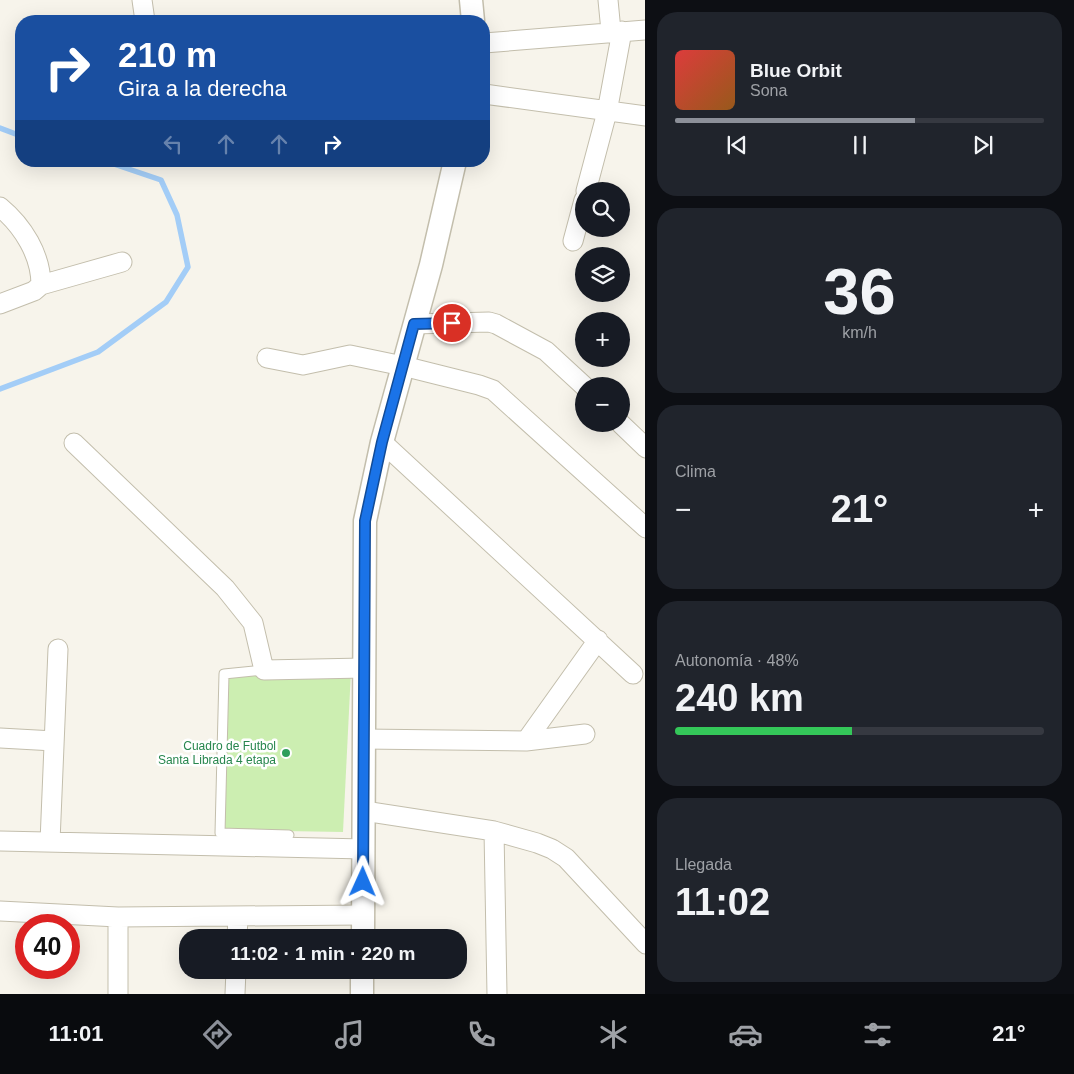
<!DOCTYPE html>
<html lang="es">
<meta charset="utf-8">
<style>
body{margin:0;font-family:Arial,sans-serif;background:#20242c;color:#f1f3f6;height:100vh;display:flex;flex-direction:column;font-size:19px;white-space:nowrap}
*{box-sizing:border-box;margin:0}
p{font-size:16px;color:#9ea1a6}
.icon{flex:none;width:28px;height:28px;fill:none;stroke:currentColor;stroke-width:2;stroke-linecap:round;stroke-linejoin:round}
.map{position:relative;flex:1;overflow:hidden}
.drawer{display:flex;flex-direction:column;gap:12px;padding:12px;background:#0d0f14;width:429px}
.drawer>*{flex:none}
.top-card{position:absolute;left:15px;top:15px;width:475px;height:152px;border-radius:20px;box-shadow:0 5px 20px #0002;background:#1a4fa0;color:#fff;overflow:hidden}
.controls{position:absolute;left:575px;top:182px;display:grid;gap:10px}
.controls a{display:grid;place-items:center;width:55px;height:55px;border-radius:50%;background:#171b24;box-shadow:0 5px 20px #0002;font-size:25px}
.speed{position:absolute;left:15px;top:914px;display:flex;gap:10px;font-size:25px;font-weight:700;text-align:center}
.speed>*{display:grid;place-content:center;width:65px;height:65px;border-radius:50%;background:#171b24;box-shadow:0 5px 20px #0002;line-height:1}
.speed .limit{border:8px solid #d22;background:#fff;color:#111}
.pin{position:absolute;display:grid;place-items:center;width:42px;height:42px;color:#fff;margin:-21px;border:2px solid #fff;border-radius:50%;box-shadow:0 1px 5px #0007}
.me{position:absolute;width:55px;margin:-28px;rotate:1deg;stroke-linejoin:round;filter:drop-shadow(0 0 4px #0008)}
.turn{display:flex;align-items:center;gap:18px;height:105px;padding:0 20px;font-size:22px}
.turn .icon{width:65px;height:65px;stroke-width:2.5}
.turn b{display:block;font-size:35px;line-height:42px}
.lanes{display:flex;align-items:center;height:48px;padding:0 20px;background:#0003;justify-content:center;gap:25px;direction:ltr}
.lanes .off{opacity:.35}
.big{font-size:38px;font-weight:800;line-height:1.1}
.drawer .tile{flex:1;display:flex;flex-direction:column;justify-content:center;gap:8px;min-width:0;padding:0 18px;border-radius:20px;background:#20242c}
.drawer .dial{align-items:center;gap:0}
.dial b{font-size:65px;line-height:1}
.song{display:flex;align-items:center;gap:15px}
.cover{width:60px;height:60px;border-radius:8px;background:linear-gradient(135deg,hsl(0 70% 55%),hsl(30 70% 35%))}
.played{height:5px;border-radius:2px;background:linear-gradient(90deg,#8c9099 65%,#363941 65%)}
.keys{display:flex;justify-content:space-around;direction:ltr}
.heat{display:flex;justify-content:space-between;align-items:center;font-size:28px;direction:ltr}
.charge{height:8px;border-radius:4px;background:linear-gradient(90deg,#34c759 48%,#363941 0)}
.trip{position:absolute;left:179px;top:929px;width:288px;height:50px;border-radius:20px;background:#171b24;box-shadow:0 5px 20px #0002;font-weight:800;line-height:50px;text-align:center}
.menu{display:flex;height:80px;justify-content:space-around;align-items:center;background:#090b0e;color:#9ea1a6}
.menu .icon{width:35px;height:35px}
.menu .current{color:#8c9099}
.menu b{font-size:22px;color:#f1f3f6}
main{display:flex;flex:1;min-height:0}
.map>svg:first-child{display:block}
.green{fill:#cceeb1}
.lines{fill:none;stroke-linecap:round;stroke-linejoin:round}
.stream{stroke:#a3cdf7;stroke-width:5.5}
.service-casing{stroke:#c3beac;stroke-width:11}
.minor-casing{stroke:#c3beac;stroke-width:21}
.tertiary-casing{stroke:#c3beac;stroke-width:25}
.service{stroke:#fff;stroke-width:9}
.minor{stroke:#fff;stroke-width:19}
.tertiary{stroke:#fff;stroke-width:22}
.route-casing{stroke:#114b97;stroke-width:12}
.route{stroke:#1a73e8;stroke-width:9}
.leisure-dot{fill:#2e9e5b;stroke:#fff;stroke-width:2}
.labels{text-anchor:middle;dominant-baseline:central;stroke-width:5;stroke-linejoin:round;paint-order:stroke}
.leisure-label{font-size:12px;fill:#27864d;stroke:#fff;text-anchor:end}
</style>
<main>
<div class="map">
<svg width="646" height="994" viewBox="0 0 646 994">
<rect width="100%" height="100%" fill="#f7f4eb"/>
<path class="green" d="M351 671 343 832 222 830 226 676Z"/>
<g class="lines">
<path class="stream" d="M0 128 21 136
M0 389 98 352 166 302 188 267 177 215 161 180 105 161"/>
<g class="service-casing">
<path id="service" d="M264 670 224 674 220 833 289 835"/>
</g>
<g class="minor-casing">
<path id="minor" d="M142 0 145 21
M608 0 611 31
M484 43 646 30
M484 94 646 116
M586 191 607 112 622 31
M0 207C23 226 41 255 41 285
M573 241 584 200
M0 304 34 291 41 285 122 262
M414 324 489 322 496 324 546 351 584 386
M267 358 303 365 350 355 403 366 479 385 493 390 646 528
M621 424 646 448
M382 442 633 674
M74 443 225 588 253 623 264 670 364 668
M0 738 54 741
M363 739 526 741 598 640
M526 741 585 734
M364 811 494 831 537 843 552 849 566 858 646 944
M494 831 497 994
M0 841 364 849
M50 842 58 649
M0 911 118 917 363 915
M118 917V994
M237 938 238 916
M235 994 236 970"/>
</g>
<g class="tertiary-casing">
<path id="tertiary" d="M471 0 473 21
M363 938 365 521 382 442 431 265 455 161
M362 994V970"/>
</g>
<use href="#service" class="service"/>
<use href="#minor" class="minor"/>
<use href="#tertiary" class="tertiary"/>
</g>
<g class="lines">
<g class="route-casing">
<path id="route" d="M363 882 365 521 382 442 414 324 452 323"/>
</g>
<use href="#route" class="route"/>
</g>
<circle class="leisure-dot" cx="286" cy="753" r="5"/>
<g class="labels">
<g class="leisure-label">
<text x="276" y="746">Cuadro de Futbol<tspan x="276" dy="14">Santa Librada 4 etapa</tspan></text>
</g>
</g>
</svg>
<div class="controls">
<a><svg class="icon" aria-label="search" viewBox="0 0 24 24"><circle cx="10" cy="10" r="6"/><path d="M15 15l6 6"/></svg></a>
<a><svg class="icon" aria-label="layers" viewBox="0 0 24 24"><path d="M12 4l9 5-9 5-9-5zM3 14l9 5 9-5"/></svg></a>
<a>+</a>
<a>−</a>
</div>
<div class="speed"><div class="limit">40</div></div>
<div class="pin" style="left:452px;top:323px;background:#d93025"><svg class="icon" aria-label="arrive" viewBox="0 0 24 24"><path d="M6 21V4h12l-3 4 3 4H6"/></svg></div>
<svg class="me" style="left:363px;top:882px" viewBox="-20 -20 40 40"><path d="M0-17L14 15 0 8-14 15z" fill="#1a73e8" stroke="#fff" stroke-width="4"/></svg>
<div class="trip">11:02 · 1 min · 220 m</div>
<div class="top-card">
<div class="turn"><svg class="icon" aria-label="right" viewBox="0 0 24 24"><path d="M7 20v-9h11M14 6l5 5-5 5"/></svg><div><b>210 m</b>Gira a la derecha</div></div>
<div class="lanes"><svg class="icon off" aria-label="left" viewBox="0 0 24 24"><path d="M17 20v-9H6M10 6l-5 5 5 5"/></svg><svg class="icon off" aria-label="ahead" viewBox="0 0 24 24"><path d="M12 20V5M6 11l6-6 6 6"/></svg><svg class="icon off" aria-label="ahead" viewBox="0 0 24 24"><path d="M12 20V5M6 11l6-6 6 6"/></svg><svg class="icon" aria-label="right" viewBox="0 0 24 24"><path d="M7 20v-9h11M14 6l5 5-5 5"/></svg></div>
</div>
</div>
<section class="drawer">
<div class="tile">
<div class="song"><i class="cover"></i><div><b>Blue Orbit</b><p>Sona</p></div></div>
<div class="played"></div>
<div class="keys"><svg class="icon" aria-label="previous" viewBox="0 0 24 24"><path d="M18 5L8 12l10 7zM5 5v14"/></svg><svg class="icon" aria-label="pause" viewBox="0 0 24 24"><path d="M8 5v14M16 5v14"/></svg><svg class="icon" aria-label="next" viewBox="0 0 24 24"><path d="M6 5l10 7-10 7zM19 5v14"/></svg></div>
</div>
<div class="tile dial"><b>36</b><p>km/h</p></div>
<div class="tile"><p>Clima</p>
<div class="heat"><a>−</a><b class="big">21°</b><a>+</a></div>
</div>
<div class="tile"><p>Autonomía · 48%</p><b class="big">240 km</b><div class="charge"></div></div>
<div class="tile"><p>Llegada</p><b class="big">11:02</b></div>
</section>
</main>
<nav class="menu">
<b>11:01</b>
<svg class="icon current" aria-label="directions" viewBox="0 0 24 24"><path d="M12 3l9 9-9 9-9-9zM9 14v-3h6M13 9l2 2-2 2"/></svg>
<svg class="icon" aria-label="music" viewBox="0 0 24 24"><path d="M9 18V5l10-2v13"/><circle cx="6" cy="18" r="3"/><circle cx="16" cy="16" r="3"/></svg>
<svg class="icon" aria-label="phone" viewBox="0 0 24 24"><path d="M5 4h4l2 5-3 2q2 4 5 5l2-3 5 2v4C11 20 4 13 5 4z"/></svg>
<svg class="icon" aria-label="climate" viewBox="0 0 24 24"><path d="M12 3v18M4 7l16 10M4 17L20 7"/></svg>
<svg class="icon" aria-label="car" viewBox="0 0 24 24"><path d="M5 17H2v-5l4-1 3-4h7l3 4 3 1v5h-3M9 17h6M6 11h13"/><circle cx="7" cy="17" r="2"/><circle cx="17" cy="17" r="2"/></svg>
<svg class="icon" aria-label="filters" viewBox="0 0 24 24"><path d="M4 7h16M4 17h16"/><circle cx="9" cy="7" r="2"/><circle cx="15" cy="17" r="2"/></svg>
<b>21°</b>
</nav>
